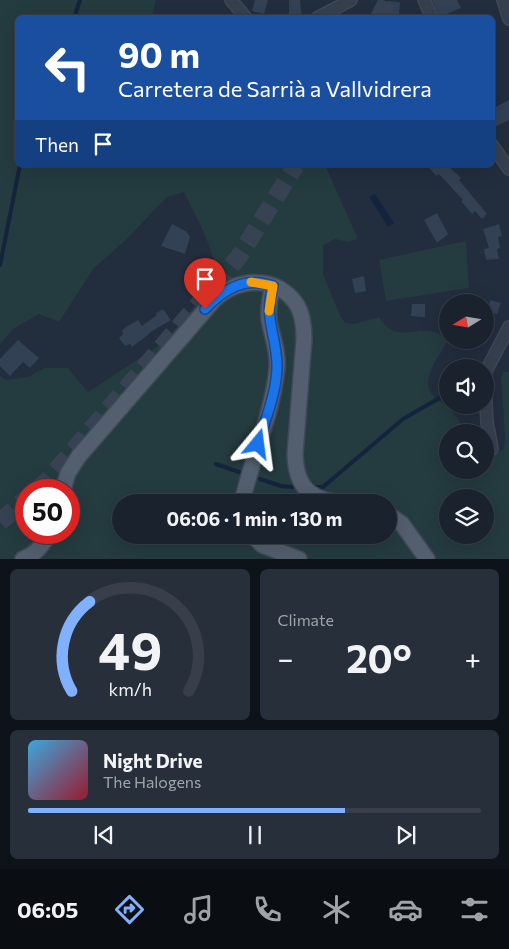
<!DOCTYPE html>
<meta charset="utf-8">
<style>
body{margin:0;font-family:Commissioner,sans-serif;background:#272f3a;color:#f1f3f6;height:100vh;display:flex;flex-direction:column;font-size:19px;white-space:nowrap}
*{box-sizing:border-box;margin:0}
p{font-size:16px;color:#9fa4aa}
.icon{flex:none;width:28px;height:28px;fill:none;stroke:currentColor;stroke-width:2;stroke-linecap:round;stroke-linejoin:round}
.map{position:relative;height:559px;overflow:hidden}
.drawer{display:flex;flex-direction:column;gap:10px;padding:10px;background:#0e1319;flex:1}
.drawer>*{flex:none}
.hud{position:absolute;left:15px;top:15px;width:480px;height:152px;border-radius:8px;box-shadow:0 5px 20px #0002,0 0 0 1px #383f4a;background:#1a4fa0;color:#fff;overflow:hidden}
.needle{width:32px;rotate:259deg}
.fabs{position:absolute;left:439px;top:294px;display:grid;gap:10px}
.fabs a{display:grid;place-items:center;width:55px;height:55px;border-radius:50%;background:#1a222e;box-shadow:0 5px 20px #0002,0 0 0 1px #383f4a;font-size:25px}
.speed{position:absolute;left:15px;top:479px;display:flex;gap:10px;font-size:25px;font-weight:700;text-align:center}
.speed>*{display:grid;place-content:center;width:65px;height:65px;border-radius:50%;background:#1a222e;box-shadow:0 5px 20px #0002,0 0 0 1px #383f4a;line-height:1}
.speed .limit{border:8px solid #d22;background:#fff;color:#111}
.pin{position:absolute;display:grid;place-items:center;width:42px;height:42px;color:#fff;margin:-51px -21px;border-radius:50% 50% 50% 0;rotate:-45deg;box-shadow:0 0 5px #0007}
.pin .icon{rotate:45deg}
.me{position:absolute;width:55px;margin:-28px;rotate:16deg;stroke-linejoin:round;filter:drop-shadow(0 0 4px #0008)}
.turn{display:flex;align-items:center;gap:18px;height:105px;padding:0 20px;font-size:22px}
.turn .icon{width:65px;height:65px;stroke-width:2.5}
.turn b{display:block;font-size:35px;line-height:42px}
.then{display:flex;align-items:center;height:48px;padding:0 20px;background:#0003;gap:10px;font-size:19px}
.big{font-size:38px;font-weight:700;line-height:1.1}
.drawer .tile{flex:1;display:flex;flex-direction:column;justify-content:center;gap:8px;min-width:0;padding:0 18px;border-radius:8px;background:#272f3a}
.drawer .dial{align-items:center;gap:0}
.dial svg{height:130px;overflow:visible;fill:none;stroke:#383f4a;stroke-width:7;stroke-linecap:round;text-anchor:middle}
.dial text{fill:#f1f3f6;stroke:none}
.song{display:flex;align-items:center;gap:15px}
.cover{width:60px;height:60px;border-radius:8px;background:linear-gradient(135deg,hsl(200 70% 55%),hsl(350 70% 35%))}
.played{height:5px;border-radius:2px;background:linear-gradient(90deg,#81b0ff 70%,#383f4a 70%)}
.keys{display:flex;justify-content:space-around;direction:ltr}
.heat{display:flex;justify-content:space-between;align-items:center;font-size:28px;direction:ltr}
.drawer .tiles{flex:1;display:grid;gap:10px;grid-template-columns:1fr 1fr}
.tile:last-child{grid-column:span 2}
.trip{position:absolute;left:112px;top:494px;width:285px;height:50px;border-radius:25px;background:#1a222e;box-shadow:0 5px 20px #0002,0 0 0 1px #383f4a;font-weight:700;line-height:50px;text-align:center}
.tab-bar{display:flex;height:80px;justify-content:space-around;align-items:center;background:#0a0e12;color:#9fa4aa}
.tab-bar .icon{width:35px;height:35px}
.tab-bar .on{color:#81b0ff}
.tab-bar b{font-size:22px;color:#f1f3f6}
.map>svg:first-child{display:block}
.green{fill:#243b3f;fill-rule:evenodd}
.water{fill:#14243c}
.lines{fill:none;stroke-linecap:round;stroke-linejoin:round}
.stream{stroke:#14243c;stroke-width:4}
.building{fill:#334154}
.highway-tunnel{stroke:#374253;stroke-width:18;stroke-dasharray:18 9;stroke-linecap:butt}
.minor-casing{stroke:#3f4857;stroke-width:14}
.major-casing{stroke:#3f4857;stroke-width:18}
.minor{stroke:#363f4e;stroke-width:11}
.major{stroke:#535e6e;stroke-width:15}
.route-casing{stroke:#114b97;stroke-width:12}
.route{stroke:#1a73e8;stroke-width:9}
.slow{stroke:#f59e0b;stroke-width:9}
</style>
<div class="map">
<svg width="509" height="559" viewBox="0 0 509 559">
<rect width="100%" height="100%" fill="#222d3e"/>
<path class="green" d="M0 0H156L152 17 18 18V165H325L358 239 348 242 335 239 323 245V274L340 315 345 323 354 324 379 317C382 321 386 326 390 329 407 340 432 319 447 342 440 353 432 365 429 377 424 395 440 399 450 410 457 416 462 425 465 432H448V470H485V455H492L504 449 505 434 501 379 503 371 509 372V559H0V376L6 380 28 377 44 368H68L88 392 164 342 220 276 204 233 184 192 167 197 125 241 94 268 59 322 39 314 13 329 0 344ZM26 490H69V532H26ZM448 498H485V535H448ZM121 502H389V535H121Z
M466 241 469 288 386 301 379 260Z"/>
<path class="water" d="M375 194 394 223 388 227 369 197Z"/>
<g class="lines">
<path class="stream" d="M74 18 80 0
M0 265 20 165
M216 464 239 472
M260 479 281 486 293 487
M314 487H323L403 419 448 393"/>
</g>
<path class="building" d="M255 0H268L264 14 252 11Z
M289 0H300L302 18H289Z
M432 0H457L461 8 439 17Z
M387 1 400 2 399 16H387Z
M509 100V120L492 128V109Z
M427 165H450L448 166 461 178 459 180 487 214 482 219 475 211 472 214 461 201 463 200 439 174 436 176Z
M437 213 448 234 437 243 424 220Z
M172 224 187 232 190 237 185 254 161 246Z
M499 224 502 236 498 237 500 248 497 249 499 259 486 260 484 249 489 248 483 229Z
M364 276 366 291 355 293 352 279Z
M490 300 501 303 497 314 488 312Z
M412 304H425V317L411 316Z
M163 309 171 320 149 333V334L132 347 130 344 125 346 119 338 123 334 122 331 126 327 138 320 142 326 157 315 155 314Z
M18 340 39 358 30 368 23 362 10 376 0 366V359Z"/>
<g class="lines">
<path class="highway-tunnel" d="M379 18 388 0
M37 490 47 481 238 258 296 165
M0 522 26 499"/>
<g class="minor-casing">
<path id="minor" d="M231 0 246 18
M424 0 432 18
M503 0 509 19
M317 18 351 0
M492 145 509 169
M485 373 509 327
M485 385 487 422 492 449"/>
</g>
<g class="major-casing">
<path id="major" d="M63 490 68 473 79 456 214 300C238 278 276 274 297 305 303 315 304 327 304 339L295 454C296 482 305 497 334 502
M242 502C252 458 272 415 277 369 279 353 272 337 269 320 268 309 270 297 273 286
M389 515 402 524 427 559
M252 535 262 545 299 559
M23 559C36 554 43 545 50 532"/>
</g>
<use href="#minor" class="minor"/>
<use href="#major" class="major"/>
</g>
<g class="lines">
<g class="route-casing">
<path id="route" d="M205 309C224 289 245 276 273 286 263 318 277 336 277 366 277 392 265 420 258 444"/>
</g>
<use href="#route" class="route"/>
<path class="slow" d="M251 282 273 286 269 311"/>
</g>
</svg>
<div class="fabs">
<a><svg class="needle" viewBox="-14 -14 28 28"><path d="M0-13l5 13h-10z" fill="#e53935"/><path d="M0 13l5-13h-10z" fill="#9fa4aa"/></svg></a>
<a><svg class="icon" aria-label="sound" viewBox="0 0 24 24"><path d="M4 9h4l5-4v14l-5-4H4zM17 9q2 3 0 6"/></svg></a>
<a><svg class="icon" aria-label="search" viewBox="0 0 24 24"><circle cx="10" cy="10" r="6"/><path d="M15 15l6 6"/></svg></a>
<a><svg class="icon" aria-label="layers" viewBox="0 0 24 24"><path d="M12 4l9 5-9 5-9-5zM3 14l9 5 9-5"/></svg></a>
</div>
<div class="speed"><div class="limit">50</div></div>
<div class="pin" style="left:205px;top:309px;background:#d93025"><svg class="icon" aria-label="arrive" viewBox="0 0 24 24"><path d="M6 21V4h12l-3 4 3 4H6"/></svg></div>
<svg class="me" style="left:258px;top:444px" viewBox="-20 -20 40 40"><path d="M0-17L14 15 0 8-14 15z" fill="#1a73e8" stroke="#fff" stroke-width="4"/></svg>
<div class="trip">06:06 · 1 min · 130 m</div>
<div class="hud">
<div class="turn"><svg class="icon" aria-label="left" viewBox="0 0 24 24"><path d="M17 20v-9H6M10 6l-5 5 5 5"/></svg><div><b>90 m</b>Carretera de Sarrià a Vallvidrera</div></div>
<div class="then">Then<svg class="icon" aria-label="arrive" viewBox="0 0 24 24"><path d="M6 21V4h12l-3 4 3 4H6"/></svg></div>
</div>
</div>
<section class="drawer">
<div class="tiles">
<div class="tile dial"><svg viewBox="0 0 100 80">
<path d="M14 69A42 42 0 1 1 86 69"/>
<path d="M14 69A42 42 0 0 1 25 14" stroke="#81b0ff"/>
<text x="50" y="56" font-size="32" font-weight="700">49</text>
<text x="50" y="72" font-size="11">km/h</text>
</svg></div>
<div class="tile"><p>Climate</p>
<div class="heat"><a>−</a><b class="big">20°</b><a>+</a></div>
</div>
<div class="tile">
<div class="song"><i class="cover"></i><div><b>Night Drive</b><p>The Halogens</p></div></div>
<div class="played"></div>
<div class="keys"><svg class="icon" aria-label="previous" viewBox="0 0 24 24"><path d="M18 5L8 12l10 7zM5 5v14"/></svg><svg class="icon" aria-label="pause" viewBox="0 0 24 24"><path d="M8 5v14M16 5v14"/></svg><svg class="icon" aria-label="next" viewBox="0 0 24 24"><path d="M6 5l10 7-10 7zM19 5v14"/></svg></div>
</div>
</div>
</section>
<nav class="tab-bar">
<b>06:05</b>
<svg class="icon on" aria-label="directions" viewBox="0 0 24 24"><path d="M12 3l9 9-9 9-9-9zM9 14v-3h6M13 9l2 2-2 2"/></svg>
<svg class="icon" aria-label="music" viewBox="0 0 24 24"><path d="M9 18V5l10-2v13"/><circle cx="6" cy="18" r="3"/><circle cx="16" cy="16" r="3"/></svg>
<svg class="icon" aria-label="phone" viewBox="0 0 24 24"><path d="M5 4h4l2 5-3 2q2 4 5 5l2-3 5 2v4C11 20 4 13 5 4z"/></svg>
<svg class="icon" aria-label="climate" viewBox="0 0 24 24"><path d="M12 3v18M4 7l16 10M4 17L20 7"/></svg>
<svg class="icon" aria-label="car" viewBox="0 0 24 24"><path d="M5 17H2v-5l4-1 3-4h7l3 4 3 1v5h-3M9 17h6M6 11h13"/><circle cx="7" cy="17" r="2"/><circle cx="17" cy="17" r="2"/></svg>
<svg class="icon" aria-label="filters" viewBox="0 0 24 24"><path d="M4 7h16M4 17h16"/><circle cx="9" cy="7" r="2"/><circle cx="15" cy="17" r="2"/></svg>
</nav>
